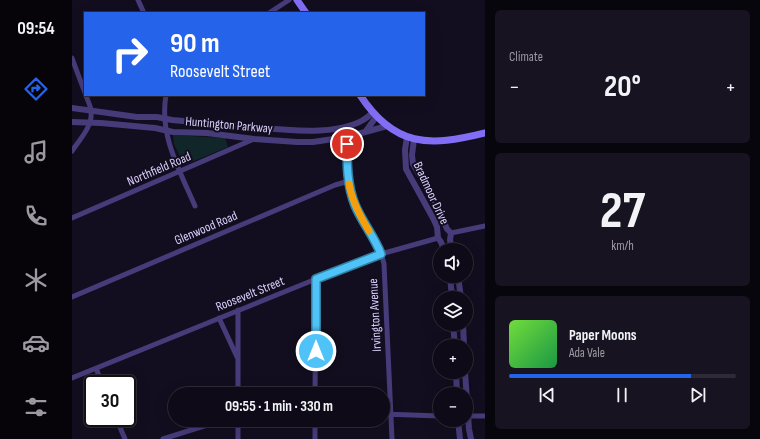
<!DOCTYPE html>
<meta charset="utf-8">
<style>
body{margin:0;font-family:"Sofia Sans Condensed",sans-serif;background:#171320;color:#f1f3f6;height:100vh;display:flex;flex-direction:column;font-size:15px;white-space:nowrap}
*{box-sizing:border-box;margin:0}
p{font-size:13px;color:#9b9aa1}
.icon{flex:none;width:22px;height:22px;fill:none;stroke:currentColor;stroke-width:2;stroke-linecap:round;stroke-linejoin:round}
.map{position:relative;flex:1;overflow:hidden}
.details{display:flex;flex-direction:column;gap:10px;padding:10px;background:#08060d;width:275px}
.details>*{flex:none}
.hud{position:absolute;left:12px;top:12px;width:341px;height:84px;border-radius:0px;box-shadow:0 4px 16px #0002,0 0 0 1px #2e2b36;background:#2563eb;color:#fff;overflow:hidden}
.fabs{position:absolute;left:361px;top:243px;display:grid;gap:8px}
.fabs a{display:grid;place-items:center;width:40px;height:40px;border-radius:50%;background:#0e0a17;box-shadow:0 4px 16px #0002,0 0 0 1px #2e2b36;font-size:20px}
.speed{position:absolute;left:12px;top:375px;display:flex;gap:8px;font-size:20px;font-weight:700;text-align:center}
.speed>*{display:grid;place-content:center;width:52px;height:52px;border-radius:50%;background:#0e0a17;box-shadow:0 4px 16px #0002,0 0 0 1px #2e2b36;line-height:1}
.speed .limit{border:2px solid #111;border-radius:6px;background:#fff;color:#111}
.pin{position:absolute;display:grid;place-items:center;width:34px;height:34px;color:#fff;margin:-17px;border:2px solid #fff;border-radius:50%;box-shadow:0 1px 4px #0007}
.me{position:absolute;width:44px;margin:-22px;rotate:0deg;stroke-linejoin:round;filter:drop-shadow(0 0 3px #0008)}
.turn{display:flex;align-items:center;gap:14px;height:84px;padding:0 20px;font-size:18px}
.turn .icon{width:52px;height:52px;stroke-width:2.5}
.turn b{display:block;font-size:28px;line-height:34px}
.big{font-size:30px;font-weight:700;line-height:1.1}
.details .tile{flex:1;display:flex;flex-direction:column;justify-content:center;gap:6px;min-width:0;padding:0 14px;border-radius:6px;background:#171320}
.details .dial{align-items:center;gap:0}
.dial b{font-size:52px;line-height:1}
.song{display:flex;align-items:center;gap:12px}
.cover{width:48px;height:48px;border-radius:6px;background:linear-gradient(135deg,hsl(100 70% 55%),hsl(140 70% 35%))}
.played{height:4px;border-radius:2px;background:linear-gradient(90deg,#2563eb 80%,#2e2b36 80%)}
.keys{display:flex;justify-content:space-around;direction:ltr}
.heat{display:flex;justify-content:space-between;align-items:center;font-size:22px;direction:ltr}
.trip{position:absolute;left:96px;top:387px;width:222px;height:40px;border-radius:20px;background:#0e0a17;box-shadow:0 4px 16px #0002,0 0 0 1px #2e2b36;font-weight:700;line-height:40px;text-align:center}
main{display:flex;flex:1;min-height:0}
.menu{display:flex;flex-direction:column;width:72px;justify-content:space-around;align-items:center;background:#060409;color:#9b9aa1}
.menu .icon{width:28px;height:28px}
.menu .on{color:#2563eb}
.menu b{font-size:18px;color:#f1f3f6}
.map>svg:first-child{display:block}
.green{fill:#112628}
.lines{fill:none;stroke-linecap:round;stroke-linejoin:round}
.minor{stroke:#473c7a;stroke-width:5}
.tertiary{stroke:#473c7a;stroke-width:6}
.secondary{stroke:#826df5;stroke-width:7}
.route-casing{stroke:#337fa1;stroke-width:10}
.route{stroke:#4fc3f7;stroke-width:7}
.slow{stroke:#f59e0b;stroke-width:7}
.labels{text-anchor:middle;dominant-baseline:central;stroke-width:4;stroke-linejoin:round;paint-order:stroke}
.street-label{font-size:13px;fill:#dacffc;stroke:#130e1f}
</style>
<main>
<nav class="menu">
<b>09:54</b>
<svg class="icon on" aria-label="directions" viewBox="0 0 24 24"><path d="M12 3l9 9-9 9-9-9zM9 14v-3h6M13 9l2 2-2 2"/></svg>
<svg class="icon" aria-label="music" viewBox="0 0 24 24"><path d="M9 18V5l10-2v13"/><circle cx="6" cy="18" r="3"/><circle cx="16" cy="16" r="3"/></svg>
<svg class="icon" aria-label="phone" viewBox="0 0 24 24"><path d="M5 4h4l2 5-3 2q2 4 5 5l2-3 5 2v4C11 20 4 13 5 4z"/></svg>
<svg class="icon" aria-label="climate" viewBox="0 0 24 24"><path d="M12 3v18M4 7l16 10M4 17L20 7"/></svg>
<svg class="icon" aria-label="car" viewBox="0 0 24 24"><path d="M5 17H2v-5l4-1 3-4h7l3 4 3 1v5h-3M9 17h6M6 11h13"/><circle cx="7" cy="17" r="2"/><circle cx="17" cy="17" r="2"/></svg>
<svg class="icon" aria-label="filters" viewBox="0 0 24 24"><path d="M4 7h16M4 17h16"/><circle cx="9" cy="7" r="2"/><circle cx="15" cy="17" r="2"/></svg>
</nav>
<div class="map">
<svg width="413" height="439" viewBox="0 0 413 439">
<rect width="100%" height="100%" fill="#130e1f"/>
<path class="green" d="M101 135 153 138 156 147 112 165 102 144Z"/>
<g class="lines">
<path class="minor" d="M66 0 72 13
M197 13 217 0
M0 58 13 93
M94 95C87 135 107 169 123 206
M275 127C276 153 272 181 283 206 292 227 307 241 312 264L320 439
M0 151C8 139 21 126 19 111 19 106 15 100 14 95
M0 218 182 139
M379 233 413 226
M0 297 263 185 277 181
M147 318 166 359
M24 368 30 384
M0 378 244 279 309 254 366 238
M166 394V310
M243 394 244 279
M311 414 368 416
M394 416H413
M44 418 53 439
M91 439 151 420
M166 439V420
M243 439V420"/>
<path class="tertiary" d="M0 108 65 117H85L100 120C124 122 147 124 170 126 205 129 275 140 300 113
M0 122 29 123 83 128 101 132 135 133 182 139 225 142H241L275 137 315 126
M294 131 304 117
M335 137 333 150 334 169 362 220 365 227 366 238 369 242 372 250
M342 139 340 155 341 164 362 200 375 229 379 233 378 240 380 250
M378 276 380 298
M386 276 389 298
M381 324 383 346
M391 324 392 346
M384 372 385 394
M393 372 397 429 399 439
M386 420 388 439"/>
<path class="secondary" d="M225 0 234 13
M288 95C322 147 357 147 413 133"/>
</g>
<g class="lines">
<g class="route-casing">
<path id="route" d="M244 351V279L309 254C302 236 290 222 283 205 275 185 275 164 275 144"/>
</g>
<use href="#route" class="route"/>
<path class="slow" d="M277 184C280 201 288 216 297 231"/>
</g>
<g class="labels">
<g class="street-label">
<text transform="translate(157 125) rotate(5)">Huntington Parkway</text>
<text transform="translate(87 169) rotate(-23)">Northfield Road</text>
<text transform="translate(359 193) rotate(65)">Bradmoor Drive</text>
<text transform="translate(134 228) rotate(-23)">Glenwood Road</text>
<text transform="translate(178 294) rotate(-22)">Roosevelt Street</text>
<text transform="translate(303 315) rotate(-93)">Irvington Avenue</text>
</g>
</g>
</svg>
<div class="fabs">
<a><svg class="icon" aria-label="sound" viewBox="0 0 24 24"><path d="M4 9h4l5-4v14l-5-4H4zM17 9q2 3 0 6"/></svg></a>
<a><svg class="icon" aria-label="layers" viewBox="0 0 24 24"><path d="M12 4l9 5-9 5-9-5zM3 14l9 5 9-5"/></svg></a>
<a>+</a>
<a>−</a>
</div>
<div class="speed"><div class="limit">30</div></div>
<div class="pin" style="left:275px;top:144px;background:#d93025"><svg class="icon" aria-label="arrive" viewBox="0 0 24 24"><path d="M6 21V4h12l-3 4 3 4H6"/></svg></div>
<svg class="me" style="left:244px;top:351px" viewBox="-20 -20 40 40"><circle r="17" fill="#4fc3f7" stroke="#fff" stroke-width="3"/><path d="M0-11L8 9 0 5-8 9z" fill="#fff"/></svg>
<div class="trip">09:55 · 1 min · 330 m</div>
<div class="hud">
<div class="turn"><svg class="icon" aria-label="right" viewBox="0 0 24 24"><path d="M7 20v-9h11M14 6l5 5-5 5"/></svg><div><b>90 m</b>Roosevelt Street</div></div>
</div>
</div>
<section class="details">
<div class="tile"><p>Climate</p>
<div class="heat"><a>−</a><b class="big">20°</b><a>+</a></div>
</div>
<div class="tile dial"><b>27</b><p>km/h</p></div>
<div class="tile">
<div class="song"><i class="cover"></i><div><b>Paper Moons</b><p>Ada Vale</p></div></div>
<div class="played"></div>
<div class="keys"><svg class="icon" aria-label="previous" viewBox="0 0 24 24"><path d="M18 5L8 12l10 7zM5 5v14"/></svg><svg class="icon" aria-label="pause" viewBox="0 0 24 24"><path d="M8 5v14M16 5v14"/></svg><svg class="icon" aria-label="next" viewBox="0 0 24 24"><path d="M6 5l10 7-10 7zM19 5v14"/></svg></div>
</div>
</section>
</main>
